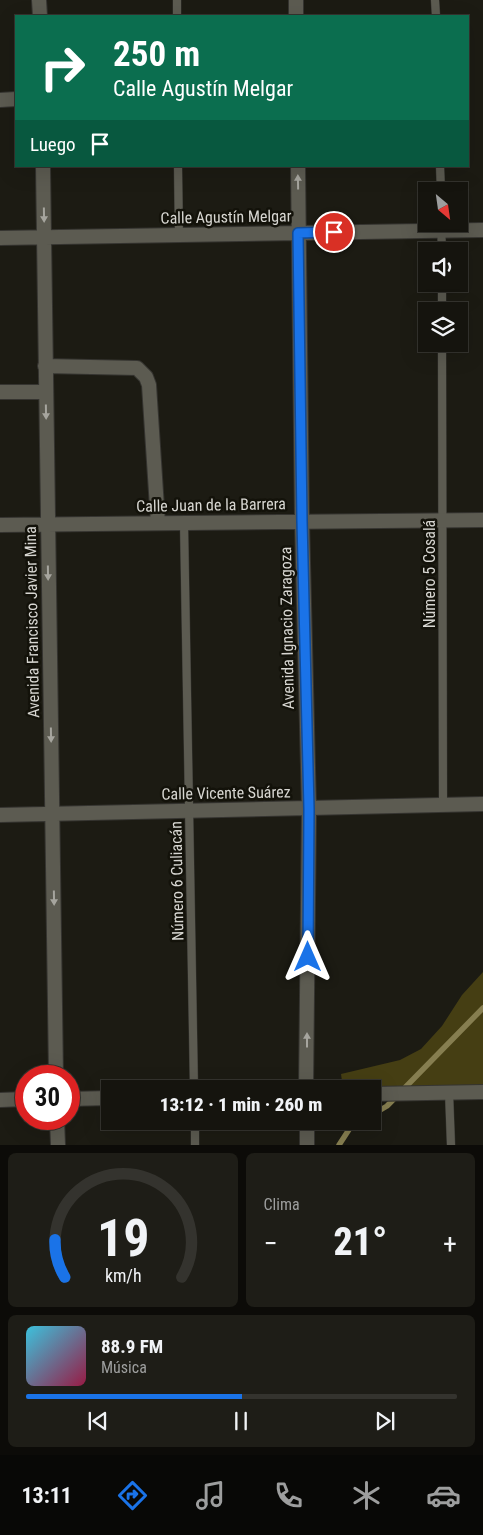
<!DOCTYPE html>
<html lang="es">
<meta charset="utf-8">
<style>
body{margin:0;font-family:"Roboto Condensed",sans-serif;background:#1e1d17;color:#f1f3f6;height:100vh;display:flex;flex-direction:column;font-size:19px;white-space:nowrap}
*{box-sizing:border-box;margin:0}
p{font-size:16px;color:#9d9e9e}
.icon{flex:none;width:28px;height:28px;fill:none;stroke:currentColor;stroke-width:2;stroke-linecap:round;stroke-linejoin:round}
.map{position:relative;height:1145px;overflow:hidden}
.drawer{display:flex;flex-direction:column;gap:8px;padding:8px;background:#0c0b08;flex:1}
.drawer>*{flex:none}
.top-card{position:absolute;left:15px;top:15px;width:454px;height:152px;border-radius:0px;box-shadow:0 5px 20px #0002,0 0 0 1px #34332e;background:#0b6e4f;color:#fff;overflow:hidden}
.needle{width:32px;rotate:151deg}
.tools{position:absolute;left:418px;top:182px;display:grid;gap:10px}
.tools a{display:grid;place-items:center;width:50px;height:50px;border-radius:0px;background:#15140e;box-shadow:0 5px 20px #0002,0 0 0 1px #34332e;font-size:25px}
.speed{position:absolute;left:15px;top:1065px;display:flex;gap:10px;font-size:25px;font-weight:700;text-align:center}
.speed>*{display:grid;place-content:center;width:65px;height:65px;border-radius:50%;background:#15140e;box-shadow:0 5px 20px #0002,0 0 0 1px #34332e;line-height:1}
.speed .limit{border:8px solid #d22;background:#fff;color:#111}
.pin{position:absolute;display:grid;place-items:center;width:42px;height:42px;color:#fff;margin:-21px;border:2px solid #fff;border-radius:50%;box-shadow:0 1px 5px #0007}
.me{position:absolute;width:55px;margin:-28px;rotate:0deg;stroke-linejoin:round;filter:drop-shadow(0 0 4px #0008)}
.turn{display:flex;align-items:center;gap:18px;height:105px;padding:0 15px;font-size:22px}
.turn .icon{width:65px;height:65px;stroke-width:2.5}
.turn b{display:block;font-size:35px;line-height:42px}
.then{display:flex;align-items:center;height:48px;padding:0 15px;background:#0003;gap:10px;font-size:19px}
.big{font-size:38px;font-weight:800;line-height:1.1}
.drawer .tile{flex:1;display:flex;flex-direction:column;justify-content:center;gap:8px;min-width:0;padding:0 18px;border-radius:8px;background:#1e1d17}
.drawer .dial{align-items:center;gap:0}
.dial svg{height:130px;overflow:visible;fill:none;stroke:#34332e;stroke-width:7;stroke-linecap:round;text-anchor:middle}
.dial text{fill:#f1f3f6;stroke:none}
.song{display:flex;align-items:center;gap:15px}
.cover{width:60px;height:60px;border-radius:8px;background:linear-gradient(135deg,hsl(190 70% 55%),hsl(340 70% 35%))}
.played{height:5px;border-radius:2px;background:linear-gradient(90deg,#1a73e8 50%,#34332e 50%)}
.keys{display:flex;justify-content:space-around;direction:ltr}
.heat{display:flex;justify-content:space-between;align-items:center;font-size:28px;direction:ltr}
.drawer .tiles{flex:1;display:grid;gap:8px;grid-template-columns:1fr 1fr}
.tile:last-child{grid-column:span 2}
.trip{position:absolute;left:101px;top:1080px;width:280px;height:50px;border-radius:0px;background:#15140e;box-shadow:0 5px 20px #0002,0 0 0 1px #34332e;font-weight:800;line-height:50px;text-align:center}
.dock{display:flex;height:80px;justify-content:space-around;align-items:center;background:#080806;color:#9d9e9e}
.dock .icon{width:35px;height:35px}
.dock .selected{color:#1a73e8}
.dock b{font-size:22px;color:#f1f3f6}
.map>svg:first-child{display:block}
.forest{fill:#453e13}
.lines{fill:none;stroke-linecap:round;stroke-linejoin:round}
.stream{stroke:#867e50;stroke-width:5.5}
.service-casing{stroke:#353430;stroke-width:9}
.minor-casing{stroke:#353430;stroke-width:16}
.service{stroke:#5c5b51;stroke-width:8}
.minor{stroke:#5c5b51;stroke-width:14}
.oneway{fill:#a6a59e}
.route-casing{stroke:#114b97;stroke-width:12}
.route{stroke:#1a73e8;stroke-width:9}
.labels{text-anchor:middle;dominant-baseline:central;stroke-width:5;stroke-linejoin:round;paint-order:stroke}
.street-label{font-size:16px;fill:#d7d6d1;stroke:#13120a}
</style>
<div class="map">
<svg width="483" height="1145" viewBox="0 0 483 1145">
<rect width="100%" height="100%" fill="#1c1b13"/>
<path class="forest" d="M483 972V1086L343 1089 341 1074 400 1060 421 1049 442 1026 462 995Z"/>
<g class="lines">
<path class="stream" d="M372 1115 387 1106 483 1008
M339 1145 350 1128 361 1121"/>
<g class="service-casing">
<path id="service" d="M177 0V16
M435 0 436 16
M178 166 179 236
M440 166 441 191
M441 224 442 251
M442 284V311
M442 344 443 805
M184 523 194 1089
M449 1092 451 1145
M195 1121V1145"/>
</g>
<g class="minor-casing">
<path id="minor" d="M39 0 40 16
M296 0V16
M0 100 16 99
M43 166 56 1076
M298 166 302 521 309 809 306 1089
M0 238 483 230
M45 366 137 368 146 377 149 385 158 523
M0 392H45
M0 525 483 520
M0 815 483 804
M372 1094 483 1092
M69 1099 110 1098
M0 1100 26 1099
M57 1119 58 1145
M307 1121V1145"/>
</g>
<use href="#service" class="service"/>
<use href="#minor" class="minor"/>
</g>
<defs><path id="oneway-solid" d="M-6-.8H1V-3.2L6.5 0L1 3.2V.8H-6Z" transform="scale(1.25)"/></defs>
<g class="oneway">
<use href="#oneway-solid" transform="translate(298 182) rotate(-91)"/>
<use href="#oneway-solid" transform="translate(44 215) rotate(89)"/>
<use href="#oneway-solid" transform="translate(46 412) rotate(89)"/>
<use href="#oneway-solid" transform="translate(48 573) rotate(89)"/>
<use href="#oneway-solid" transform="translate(51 735) rotate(89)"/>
<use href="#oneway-solid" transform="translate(54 898) rotate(89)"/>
<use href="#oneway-solid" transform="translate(307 1040) rotate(-90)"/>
</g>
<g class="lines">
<g class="route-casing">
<path id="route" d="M308 957 309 809 302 521 298 233 334 232"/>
</g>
<use href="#route" class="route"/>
</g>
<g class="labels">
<g class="street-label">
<text transform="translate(226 217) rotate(-1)">Calle Agustín Melgar</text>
<text transform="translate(211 505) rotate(-1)">Calle Juan de la Barrera</text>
<text transform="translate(429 574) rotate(-90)">Número 5 Cosalá</text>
<text transform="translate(32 622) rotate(-91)">Avenida Francisco Javier Mina</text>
<text transform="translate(287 628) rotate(-91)">Avenida Ignacio Zaragoza</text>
<text transform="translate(226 793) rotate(-1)">Calle Vicente Suárez</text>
<text transform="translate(177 881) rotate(-91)">Número 6 Culiacán</text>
</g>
</g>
</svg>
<div class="tools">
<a><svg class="needle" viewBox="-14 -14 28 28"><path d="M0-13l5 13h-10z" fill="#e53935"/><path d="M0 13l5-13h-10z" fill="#9d9e9e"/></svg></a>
<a><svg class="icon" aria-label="sound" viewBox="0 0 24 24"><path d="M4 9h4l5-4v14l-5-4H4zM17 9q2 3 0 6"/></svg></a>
<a><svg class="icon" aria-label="layers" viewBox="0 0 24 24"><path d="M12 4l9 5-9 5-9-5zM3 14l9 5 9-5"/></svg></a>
</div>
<div class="speed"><div class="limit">30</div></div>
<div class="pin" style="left:334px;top:232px;background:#d93025"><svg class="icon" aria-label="arrive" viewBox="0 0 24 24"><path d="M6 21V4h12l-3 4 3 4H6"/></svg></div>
<svg class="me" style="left:308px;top:957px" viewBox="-20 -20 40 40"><path d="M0-17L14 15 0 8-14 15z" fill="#1a73e8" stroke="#fff" stroke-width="4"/></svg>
<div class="trip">13:12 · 1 min · 260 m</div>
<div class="top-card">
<div class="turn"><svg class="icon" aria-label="right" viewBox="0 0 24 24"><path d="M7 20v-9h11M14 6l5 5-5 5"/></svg><div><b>250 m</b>Calle Agustín Melgar</div></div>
<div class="then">Luego<svg class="icon" aria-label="arrive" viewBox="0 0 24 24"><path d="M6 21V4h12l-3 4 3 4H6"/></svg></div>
</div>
</div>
<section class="drawer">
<div class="tiles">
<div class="tile dial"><svg viewBox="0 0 100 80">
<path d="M14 69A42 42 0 1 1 86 69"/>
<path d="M14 69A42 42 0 0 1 8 46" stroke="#1a73e8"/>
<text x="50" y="56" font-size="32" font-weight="700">19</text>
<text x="50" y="72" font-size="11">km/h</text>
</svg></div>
<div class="tile"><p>Clima</p>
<div class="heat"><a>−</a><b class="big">21°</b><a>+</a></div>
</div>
<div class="tile">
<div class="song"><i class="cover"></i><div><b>88.9 FM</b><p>Música</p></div></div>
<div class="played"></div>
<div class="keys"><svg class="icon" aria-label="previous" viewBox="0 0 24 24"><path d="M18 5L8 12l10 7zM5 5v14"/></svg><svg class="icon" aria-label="pause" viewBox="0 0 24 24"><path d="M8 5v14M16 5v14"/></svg><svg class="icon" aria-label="next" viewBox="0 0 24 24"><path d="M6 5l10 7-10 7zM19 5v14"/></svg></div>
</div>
</div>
</section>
<nav class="dock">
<b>13:11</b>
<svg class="icon selected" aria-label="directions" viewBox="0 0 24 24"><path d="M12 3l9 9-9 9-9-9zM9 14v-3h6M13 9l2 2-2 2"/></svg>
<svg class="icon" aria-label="music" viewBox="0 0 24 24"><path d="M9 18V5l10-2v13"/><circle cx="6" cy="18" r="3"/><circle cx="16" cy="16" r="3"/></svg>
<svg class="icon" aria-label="phone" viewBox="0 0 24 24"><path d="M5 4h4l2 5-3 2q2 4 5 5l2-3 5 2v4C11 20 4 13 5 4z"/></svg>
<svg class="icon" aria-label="climate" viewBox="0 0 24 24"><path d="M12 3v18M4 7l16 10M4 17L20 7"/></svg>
<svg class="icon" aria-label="car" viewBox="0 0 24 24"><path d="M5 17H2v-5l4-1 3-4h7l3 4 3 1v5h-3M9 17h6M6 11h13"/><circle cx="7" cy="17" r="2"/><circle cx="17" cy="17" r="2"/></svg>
</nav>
